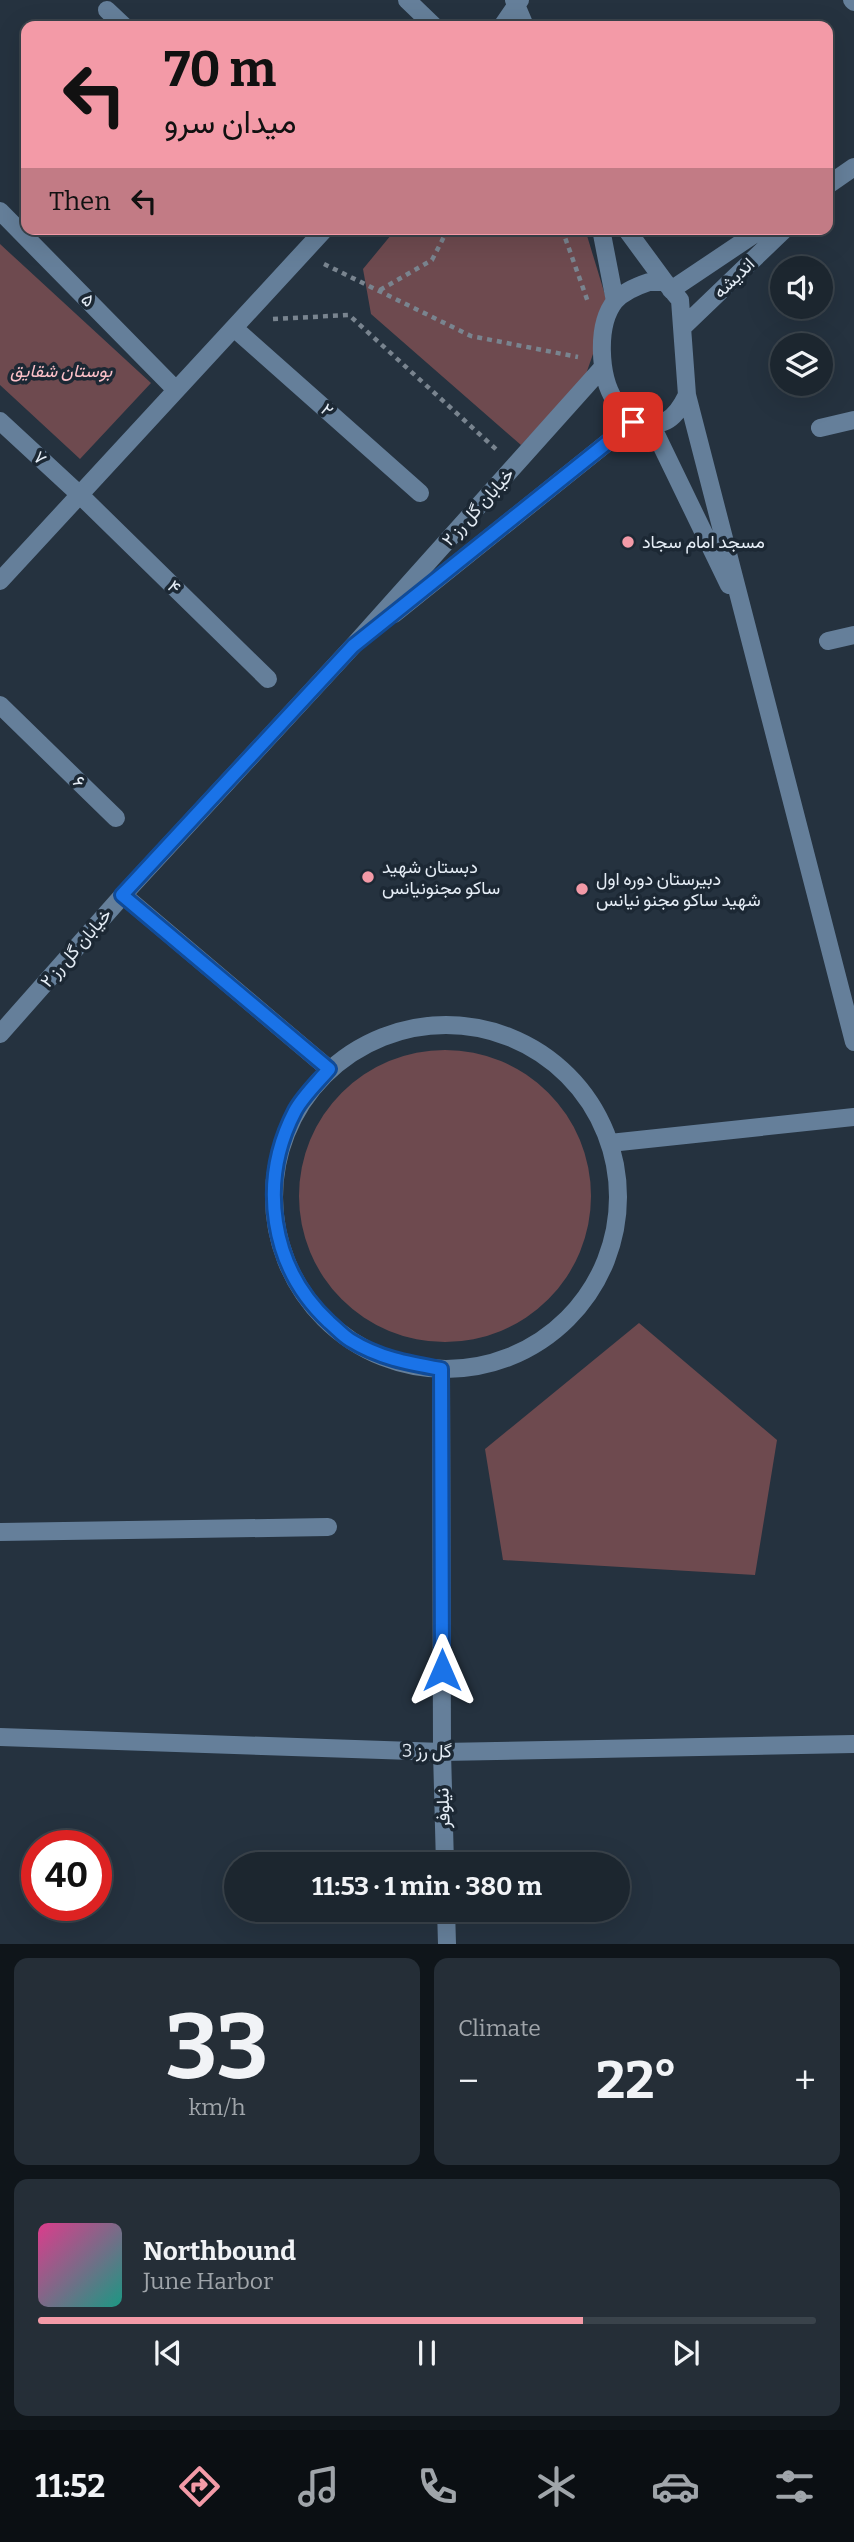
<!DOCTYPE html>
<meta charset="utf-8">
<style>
body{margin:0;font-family:Bitter,Vazirmatn,serif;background:#252e37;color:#f1f3f6;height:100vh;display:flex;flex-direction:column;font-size:26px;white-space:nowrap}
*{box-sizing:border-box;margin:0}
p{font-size:23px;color:#a0a5aa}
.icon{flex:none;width:38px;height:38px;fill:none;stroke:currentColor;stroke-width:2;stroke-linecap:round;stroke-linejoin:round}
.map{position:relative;height:1944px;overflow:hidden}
.sheet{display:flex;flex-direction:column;gap:14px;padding:14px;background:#0f151a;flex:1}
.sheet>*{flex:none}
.banner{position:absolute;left:21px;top:21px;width:812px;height:214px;border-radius:14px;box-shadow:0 7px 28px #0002,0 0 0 2px #3a434b;background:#f39aa7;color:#111;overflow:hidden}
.fabs{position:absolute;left:770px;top:256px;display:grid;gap:14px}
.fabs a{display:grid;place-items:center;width:63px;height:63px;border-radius:50%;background:#1c262f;box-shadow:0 7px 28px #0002,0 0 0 2px #3a434b;font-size:35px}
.speed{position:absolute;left:21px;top:1830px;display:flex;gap:14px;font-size:35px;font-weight:700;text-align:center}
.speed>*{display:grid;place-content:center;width:91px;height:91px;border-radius:50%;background:#1c262f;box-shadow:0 7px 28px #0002,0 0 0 2px #3a434b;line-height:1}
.speed .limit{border:10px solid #d22;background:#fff;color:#111}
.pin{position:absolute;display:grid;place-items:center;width:60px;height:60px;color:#fff;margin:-30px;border-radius:14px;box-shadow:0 4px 10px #0006}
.me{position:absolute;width:77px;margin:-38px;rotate:0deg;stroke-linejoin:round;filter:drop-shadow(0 0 5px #0008)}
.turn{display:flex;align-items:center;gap:24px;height:147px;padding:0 28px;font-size:32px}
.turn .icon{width:91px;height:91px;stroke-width:2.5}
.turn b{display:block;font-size:49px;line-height:60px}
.then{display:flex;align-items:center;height:66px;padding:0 28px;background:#0003;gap:14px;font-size:26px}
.big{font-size:52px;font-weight:700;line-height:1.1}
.sheet .tile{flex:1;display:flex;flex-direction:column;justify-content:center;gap:10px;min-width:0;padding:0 24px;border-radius:14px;background:#252e37}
.sheet .dial{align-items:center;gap:0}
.dial b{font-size:91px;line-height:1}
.song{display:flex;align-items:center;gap:21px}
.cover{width:84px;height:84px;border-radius:10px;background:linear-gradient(135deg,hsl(330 70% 55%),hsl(170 70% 35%))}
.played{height:7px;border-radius:4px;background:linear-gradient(90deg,#f39aa7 70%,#3a434b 70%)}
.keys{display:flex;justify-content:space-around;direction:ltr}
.heat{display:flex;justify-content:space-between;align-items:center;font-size:38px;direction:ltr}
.sheet .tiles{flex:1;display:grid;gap:14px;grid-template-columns:1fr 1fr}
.tile:last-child{grid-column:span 2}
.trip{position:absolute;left:224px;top:1852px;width:406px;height:70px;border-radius:35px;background:#1c262f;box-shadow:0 7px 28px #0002,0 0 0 2px #3a434b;font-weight:700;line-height:70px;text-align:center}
.tab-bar{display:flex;height:112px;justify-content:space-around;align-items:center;background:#0b0f13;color:#a0a5aa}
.tab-bar .icon{width:49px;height:49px}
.tab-bar .current{color:#f39aa7}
.tab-bar b{font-size:32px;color:#f1f3f6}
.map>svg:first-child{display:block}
.green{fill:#6e4a4f}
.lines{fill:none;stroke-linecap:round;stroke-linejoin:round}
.path{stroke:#79848f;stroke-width:4.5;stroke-dasharray:5 5;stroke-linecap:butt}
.minor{stroke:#657f9a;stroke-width:18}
.route-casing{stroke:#114b97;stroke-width:18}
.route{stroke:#1a73e8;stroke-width:12}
.poi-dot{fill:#f39aa7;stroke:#1c2834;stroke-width:2.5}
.labels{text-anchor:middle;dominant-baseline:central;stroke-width:7;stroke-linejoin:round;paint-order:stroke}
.street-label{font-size:18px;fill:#e5edf6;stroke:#1c2834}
.park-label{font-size:18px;font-style:italic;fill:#fdc1c9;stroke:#1c2834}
.poi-label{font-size:18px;fill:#e5edf6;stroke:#1c2834;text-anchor:start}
</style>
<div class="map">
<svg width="854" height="1944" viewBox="0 0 854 1944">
<rect width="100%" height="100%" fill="#25323f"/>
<path class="green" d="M396 229H585L609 308 585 377 521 445 371 314 363 269Z
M0 244 151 383 80 459 0 385Z
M299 1196a146 146 0 1 1 292 0a146 146 0 1 1-292 0Z
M639 1323 777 1440 755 1575 503 1560 485 1449Z"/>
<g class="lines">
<path class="path" d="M562 229 588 302
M324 264 471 336 578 357
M380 290 432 260 448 229
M273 319 349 315 498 451"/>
<path class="minor" d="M407 0 434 26
M514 0 525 26
M852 0 854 2
M107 10 124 26
M502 26 520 0
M828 185 854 167
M0 211 176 390
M601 229 615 301
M626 229 665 282
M649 282H665L680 300 687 395C674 422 662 428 633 422 627 415 621 408 615 401 599 376 596 325 615 301 624 291 637 286 649 282Z
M671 290 762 229
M683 327 785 229
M234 328 420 493
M687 395 854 1042
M0 421 80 495 268 679
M652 426 729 585
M820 428 854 420
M0 581 325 229
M394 614 633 422
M828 641 854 635
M0 705 116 818
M123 895 329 1069
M274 1197a172 172 0 1 1 344 0a172 172 0 1 1-344 0Z
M0 1034 123 895 353 646 603 367
M610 1143 854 1117
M441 1369 442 1752 445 1864
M0 1532 328 1527
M0 1737 442 1752 854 1744
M446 1909 447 1944"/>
</g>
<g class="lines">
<g class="route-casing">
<path id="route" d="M442 1670 441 1369C407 1363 379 1358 350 1340 342 1335 336 1328 329 1322 270 1267 258 1182 295 1111 303 1096 318 1082 329 1069L122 895 353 646 633 422"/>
</g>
<use href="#route" class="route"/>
</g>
<g class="poi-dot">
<circle cx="628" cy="542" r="7"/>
<circle cx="368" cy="877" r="7"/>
<circle cx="582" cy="889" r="7"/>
</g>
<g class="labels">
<g class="street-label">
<text transform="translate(734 278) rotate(-44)">اندیشه</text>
<text transform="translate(88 300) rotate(45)">۵</text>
<text transform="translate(327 410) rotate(42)">۲</text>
<text transform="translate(40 458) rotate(43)">۷</text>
<text transform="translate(478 507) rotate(-48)">خیابان گل رز ۲</text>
<text transform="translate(174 587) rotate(44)">۴</text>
<text transform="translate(79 782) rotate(44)">۶</text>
<text transform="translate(76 948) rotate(-49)">خیابان گل رز ۲</text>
<text transform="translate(427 1751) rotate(1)">گل رز 3</text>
<text transform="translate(443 1808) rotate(-92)">نیلوفر</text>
</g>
<g class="park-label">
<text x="61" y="371">بوستان شقایق</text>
</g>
<g class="poi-label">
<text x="642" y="542">مسجد امام سجاد</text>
<text x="382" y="867">دبستان شهید<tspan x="382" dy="21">ساکو مجنونیانس</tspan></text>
<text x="596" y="879">دبیرستان دوره اول<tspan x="596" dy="21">شهید ساکو مجنو نیانس</tspan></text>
</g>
</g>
</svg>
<div class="fabs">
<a><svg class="icon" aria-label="sound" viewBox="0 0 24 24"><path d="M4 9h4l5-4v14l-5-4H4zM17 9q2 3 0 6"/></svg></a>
<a><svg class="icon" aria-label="layers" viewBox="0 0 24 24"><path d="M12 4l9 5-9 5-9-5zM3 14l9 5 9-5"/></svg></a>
</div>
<div class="speed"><div class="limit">40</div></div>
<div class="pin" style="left:633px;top:422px;background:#d93025"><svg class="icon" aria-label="arrive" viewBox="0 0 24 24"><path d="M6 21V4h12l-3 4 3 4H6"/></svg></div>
<svg class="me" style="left:442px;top:1670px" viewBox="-20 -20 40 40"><path d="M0-17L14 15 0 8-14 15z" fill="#1a73e8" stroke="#fff" stroke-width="4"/></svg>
<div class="trip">11:53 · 1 min · 380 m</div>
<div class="banner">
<div class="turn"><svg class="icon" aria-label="left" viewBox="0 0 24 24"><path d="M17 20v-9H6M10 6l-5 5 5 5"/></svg><div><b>70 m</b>میدان سرو</div></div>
<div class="then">Then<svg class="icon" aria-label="left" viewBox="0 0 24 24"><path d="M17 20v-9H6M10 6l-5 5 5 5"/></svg></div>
</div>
</div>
<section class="sheet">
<div class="tiles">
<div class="tile dial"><b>33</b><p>km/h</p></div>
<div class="tile"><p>Climate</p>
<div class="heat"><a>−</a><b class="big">22°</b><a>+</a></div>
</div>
<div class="tile">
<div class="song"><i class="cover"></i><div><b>Northbound</b><p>June Harbor</p></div></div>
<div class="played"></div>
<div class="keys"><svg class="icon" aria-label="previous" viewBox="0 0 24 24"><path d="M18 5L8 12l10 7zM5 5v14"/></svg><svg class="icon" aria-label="pause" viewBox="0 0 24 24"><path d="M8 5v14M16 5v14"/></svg><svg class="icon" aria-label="next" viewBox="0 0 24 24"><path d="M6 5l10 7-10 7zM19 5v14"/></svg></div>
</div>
</div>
</section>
<nav class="tab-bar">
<b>11:52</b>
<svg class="icon current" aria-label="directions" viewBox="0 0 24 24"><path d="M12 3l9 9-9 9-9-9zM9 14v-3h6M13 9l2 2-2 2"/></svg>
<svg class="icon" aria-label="music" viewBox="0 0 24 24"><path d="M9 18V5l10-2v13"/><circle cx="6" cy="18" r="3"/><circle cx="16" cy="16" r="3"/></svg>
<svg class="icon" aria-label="phone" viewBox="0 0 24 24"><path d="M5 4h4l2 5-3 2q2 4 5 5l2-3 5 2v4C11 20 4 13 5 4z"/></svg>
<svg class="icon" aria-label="climate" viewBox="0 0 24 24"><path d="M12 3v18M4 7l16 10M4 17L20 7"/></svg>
<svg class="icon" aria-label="car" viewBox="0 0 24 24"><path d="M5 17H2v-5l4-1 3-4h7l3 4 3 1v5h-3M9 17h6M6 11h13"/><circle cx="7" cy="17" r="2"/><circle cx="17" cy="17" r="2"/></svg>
<svg class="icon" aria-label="filters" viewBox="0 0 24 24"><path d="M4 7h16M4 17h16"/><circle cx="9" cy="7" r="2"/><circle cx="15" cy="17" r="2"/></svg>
</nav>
